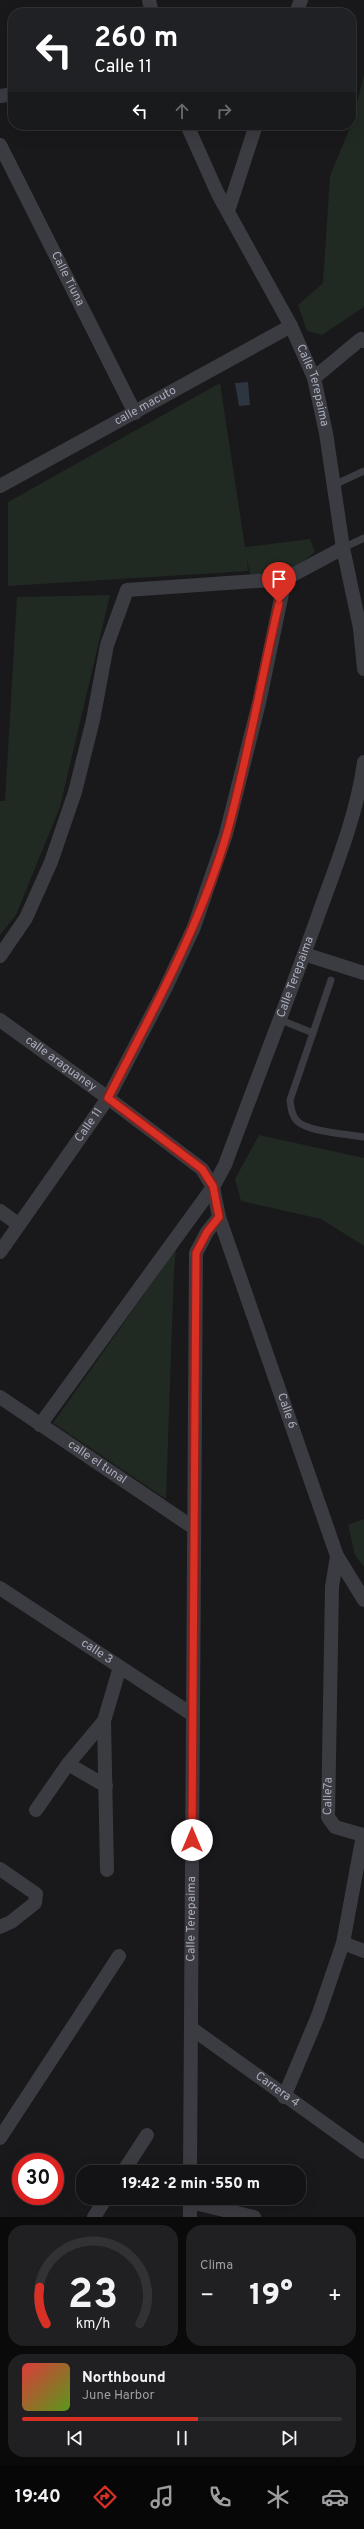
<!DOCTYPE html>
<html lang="es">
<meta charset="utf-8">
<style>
body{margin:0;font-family:Overpass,sans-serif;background:#202022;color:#f1f3f6;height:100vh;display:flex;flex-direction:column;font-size:15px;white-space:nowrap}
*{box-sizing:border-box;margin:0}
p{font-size:13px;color:#9d9ea0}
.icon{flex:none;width:22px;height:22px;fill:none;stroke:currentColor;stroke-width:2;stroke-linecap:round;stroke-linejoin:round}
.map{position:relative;height:2217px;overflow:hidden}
.sheet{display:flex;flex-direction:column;gap:8px;padding:8px;background:#0a0a0b;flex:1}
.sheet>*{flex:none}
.banner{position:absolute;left:8px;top:8px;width:348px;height:122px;border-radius:16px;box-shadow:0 4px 16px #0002,0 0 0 1px #323234;background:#202124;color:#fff;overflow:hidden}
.speed{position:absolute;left:12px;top:2153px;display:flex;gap:8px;font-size:20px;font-weight:700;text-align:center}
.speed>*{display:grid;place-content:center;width:52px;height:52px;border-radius:50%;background:#131214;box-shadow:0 4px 16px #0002,0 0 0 1px #323234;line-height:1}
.speed .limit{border:6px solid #d22;background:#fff;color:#111}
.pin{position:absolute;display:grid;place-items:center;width:34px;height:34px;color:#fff;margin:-41px -17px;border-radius:50% 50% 50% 0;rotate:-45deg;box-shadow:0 0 4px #0007}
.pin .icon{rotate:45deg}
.me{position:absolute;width:44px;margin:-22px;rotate:0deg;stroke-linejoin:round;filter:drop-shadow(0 0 3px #0008)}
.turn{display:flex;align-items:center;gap:14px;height:84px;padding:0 20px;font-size:18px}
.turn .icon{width:52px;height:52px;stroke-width:2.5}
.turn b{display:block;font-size:28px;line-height:34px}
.lanes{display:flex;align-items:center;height:38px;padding:0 20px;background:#0003;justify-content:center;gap:20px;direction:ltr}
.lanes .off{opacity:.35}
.big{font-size:30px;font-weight:800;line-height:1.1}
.sheet .tile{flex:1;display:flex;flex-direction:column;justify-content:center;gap:6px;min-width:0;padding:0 14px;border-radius:16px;background:#202022}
.sheet .dial{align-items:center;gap:0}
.dial svg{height:104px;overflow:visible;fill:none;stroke:#323234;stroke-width:7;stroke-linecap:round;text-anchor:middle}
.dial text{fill:#f1f3f6;stroke:none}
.song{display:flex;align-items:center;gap:12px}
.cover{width:48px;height:48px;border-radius:6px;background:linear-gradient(135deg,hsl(0 70% 55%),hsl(90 70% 35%))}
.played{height:4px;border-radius:2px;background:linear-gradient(90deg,#d93025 55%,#323234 55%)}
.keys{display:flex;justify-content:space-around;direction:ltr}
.heat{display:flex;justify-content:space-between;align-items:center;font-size:22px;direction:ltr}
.sheet .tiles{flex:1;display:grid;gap:8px;grid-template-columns:1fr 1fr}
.tile:last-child{grid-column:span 2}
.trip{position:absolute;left:76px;top:2165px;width:230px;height:40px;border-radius:16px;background:#131214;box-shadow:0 4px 16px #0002,0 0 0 1px #323234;font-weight:800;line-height:40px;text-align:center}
.menu{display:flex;height:64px;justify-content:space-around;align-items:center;background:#080708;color:#9d9ea0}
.menu .icon{width:28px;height:28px}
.menu .active{color:#d93025}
.menu b{font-size:18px;color:#f1f3f6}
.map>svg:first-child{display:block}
.green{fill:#202922}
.water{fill:#2d3540}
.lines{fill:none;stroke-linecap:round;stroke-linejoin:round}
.lane{stroke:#3b3b42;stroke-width:7}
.street{stroke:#3b3b42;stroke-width:14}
.route-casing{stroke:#8d1f18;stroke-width:10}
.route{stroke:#d93025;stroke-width:7}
.labels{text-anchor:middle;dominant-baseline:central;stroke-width:4;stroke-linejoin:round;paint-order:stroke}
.street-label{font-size:12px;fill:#aaacbb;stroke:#141316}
</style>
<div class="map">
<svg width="364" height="2217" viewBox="0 0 364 2217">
<rect width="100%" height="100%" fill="#19181b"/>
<path class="green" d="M364 75V307L322 335 307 331 298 305 323 283 330 176 351 125Z
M220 383 245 547 310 539 315 552 285 576 251 578 247 560 248 571 8 586V502Z
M110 595 60 807 16 915 0 935V801H5L17 597Z
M259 1135 364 1158V1246L321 1219 241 1201 235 1179Z
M176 1249 174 1271 166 1499 53 1423Z
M364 1519V1567L355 1555 348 1525Z"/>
<path class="water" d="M248 382 250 405 239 406 235 383Z"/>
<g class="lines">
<path class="lane" d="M334 485 364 471
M343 548 364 538
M281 1020 313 1033 290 1100C291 1107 291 1115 297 1121 308 1132 347 1134 364 1137
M313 1033 331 980"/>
<g class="street">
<path d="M149 0 152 13"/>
<path d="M296 13 301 0"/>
<path d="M0 96 13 94"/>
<path id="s1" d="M187 125 218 194 291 326 314 378 326 433 343 548 360 628 364 669"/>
<path id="s2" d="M0 145 135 413"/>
<path d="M228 211 256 125"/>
<path d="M314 378 361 339 364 341"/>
<path id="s3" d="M0 486 291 326"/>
<path d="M304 954 364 973"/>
<path d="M0 956 26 918 51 862 75 792 93 720 107 645 127 590 285 579"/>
<path id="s4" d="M0 1020 108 1098 165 989 194 927 226 834 259 703 285 579 343 548"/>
<path d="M0 1211 18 1224"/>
<path id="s5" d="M0 1252 108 1098 202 1169 213 1187 219 1217 337 1556 364 1600"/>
<path id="s6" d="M0 1397 194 1528"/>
<path id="s7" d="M40 1425 213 1187 225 1165C256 1081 289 997 319 913 337 863 357 814 364 762"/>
<path id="s8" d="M0 1588 193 1715"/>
<path d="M68 1764 106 1786"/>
<path d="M36 1810 68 1764 104 1721"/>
<path d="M0 1869 36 1894 35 1903 11 1922 0 1927"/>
<path d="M107 1870 104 1721 120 1667"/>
<path d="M343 1943 364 1951"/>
<path id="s9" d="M191 2028 364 2152"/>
<path id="s10" d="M284 2097 318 2016 343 1943 363 1835 335 1827 328 1817 332 1587 337 1556"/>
<path d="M0 2138 119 1956"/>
<path d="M123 2172 147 2135"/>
<path id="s11" d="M190 2172 196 1253 207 1232 219 1217"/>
<path d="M190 2202 254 2217"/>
<path d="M94 2217 106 2198"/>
<path d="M190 2217V2198"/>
</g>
</g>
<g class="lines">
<g class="route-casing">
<path id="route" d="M192 1840 196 1253 207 1232 219 1217 213 1186 202 1169 108 1098C152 1012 200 927 227 833 248 757 261 680 279 603"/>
</g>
<use href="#route" class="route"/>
</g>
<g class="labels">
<g class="street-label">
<text stroke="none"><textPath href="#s2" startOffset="150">Calle Tiuna</textPath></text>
<text stroke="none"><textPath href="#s1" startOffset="290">Calle Terepaima</textPath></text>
<text stroke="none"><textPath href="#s3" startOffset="166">calle macuto</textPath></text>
<text stroke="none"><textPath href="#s7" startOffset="520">Calle Terepaima</textPath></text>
<text stroke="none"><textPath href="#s4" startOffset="75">calle araguaney</textPath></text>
<text stroke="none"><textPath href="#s5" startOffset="155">Calle 11</textPath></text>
<text stroke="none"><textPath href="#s5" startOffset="563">Calle 6</textPath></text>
<text stroke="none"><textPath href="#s6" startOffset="117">calle el tunal</textPath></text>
<text stroke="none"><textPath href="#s8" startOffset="116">calle 3</textPath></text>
<text stroke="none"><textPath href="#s10" startOffset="337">Calle7a</textPath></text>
<text stroke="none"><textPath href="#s11" startOffset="253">Calle Terepaima</textPath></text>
<text stroke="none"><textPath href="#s9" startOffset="106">Carrera 4</textPath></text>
</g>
</g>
</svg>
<div class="speed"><div class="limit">30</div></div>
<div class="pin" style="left:279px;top:603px;background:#d93025"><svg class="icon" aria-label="arrive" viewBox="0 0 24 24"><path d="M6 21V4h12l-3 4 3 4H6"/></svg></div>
<svg class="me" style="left:192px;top:1840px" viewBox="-20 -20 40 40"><circle r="19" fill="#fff"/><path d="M0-13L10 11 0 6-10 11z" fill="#d93025"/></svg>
<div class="trip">19:42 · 2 min · 550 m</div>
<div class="banner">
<div class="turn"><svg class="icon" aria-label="left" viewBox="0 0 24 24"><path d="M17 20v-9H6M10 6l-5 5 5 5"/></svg><div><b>260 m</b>Calle 11</div></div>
<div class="lanes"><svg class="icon" aria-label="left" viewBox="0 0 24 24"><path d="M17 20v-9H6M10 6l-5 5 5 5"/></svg><svg class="icon off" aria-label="ahead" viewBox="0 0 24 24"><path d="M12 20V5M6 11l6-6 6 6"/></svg><svg class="icon off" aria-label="right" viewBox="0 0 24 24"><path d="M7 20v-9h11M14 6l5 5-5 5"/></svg></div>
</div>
</div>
<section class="sheet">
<div class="tiles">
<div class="tile dial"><svg viewBox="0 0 100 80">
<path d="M14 69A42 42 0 1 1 86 69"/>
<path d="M14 69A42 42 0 0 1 9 41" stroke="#d93025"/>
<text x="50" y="56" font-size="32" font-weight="700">23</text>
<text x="50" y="72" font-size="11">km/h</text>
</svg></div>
<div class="tile"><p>Clima</p>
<div class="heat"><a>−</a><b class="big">19°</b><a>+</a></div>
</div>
<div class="tile">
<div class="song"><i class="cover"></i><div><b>Northbound</b><p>June Harbor</p></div></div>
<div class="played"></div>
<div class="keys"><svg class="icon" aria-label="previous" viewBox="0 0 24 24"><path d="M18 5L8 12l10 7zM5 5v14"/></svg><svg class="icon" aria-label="pause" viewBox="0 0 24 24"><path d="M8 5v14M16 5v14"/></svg><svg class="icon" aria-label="next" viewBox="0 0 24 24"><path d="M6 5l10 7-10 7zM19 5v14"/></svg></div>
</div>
</div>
</section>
<nav class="menu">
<b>19:40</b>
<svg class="icon active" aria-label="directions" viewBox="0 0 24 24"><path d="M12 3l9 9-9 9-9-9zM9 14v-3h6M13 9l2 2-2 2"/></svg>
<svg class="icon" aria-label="music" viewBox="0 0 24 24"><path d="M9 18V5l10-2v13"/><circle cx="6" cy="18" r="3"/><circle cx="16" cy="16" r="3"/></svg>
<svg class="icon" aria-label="phone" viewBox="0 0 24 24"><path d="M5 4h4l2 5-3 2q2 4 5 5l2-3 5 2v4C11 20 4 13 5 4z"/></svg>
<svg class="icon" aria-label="climate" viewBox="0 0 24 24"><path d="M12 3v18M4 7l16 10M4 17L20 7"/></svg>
<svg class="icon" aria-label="car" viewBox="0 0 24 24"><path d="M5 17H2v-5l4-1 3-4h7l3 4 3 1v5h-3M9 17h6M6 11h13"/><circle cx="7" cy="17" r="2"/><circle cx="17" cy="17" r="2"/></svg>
</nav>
